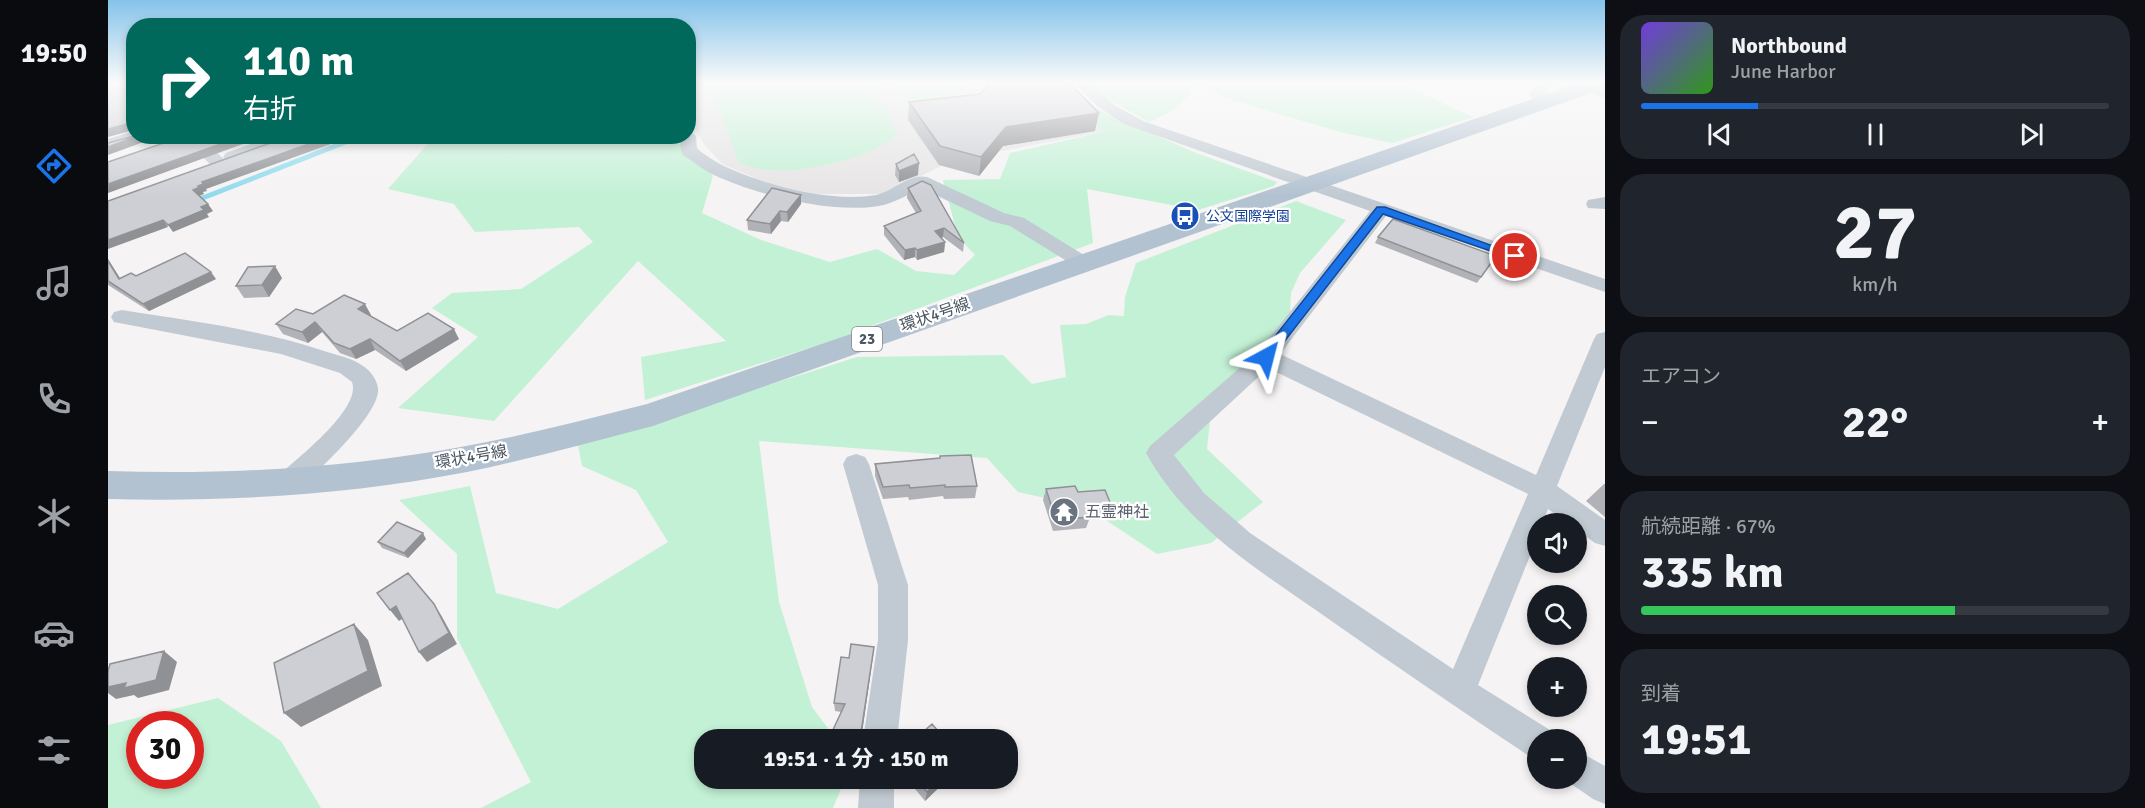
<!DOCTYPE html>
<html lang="ja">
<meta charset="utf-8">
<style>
body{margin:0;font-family:Signika,"Noto Sans JP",sans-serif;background:#20242c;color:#f1f3f6;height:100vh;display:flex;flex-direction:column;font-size:22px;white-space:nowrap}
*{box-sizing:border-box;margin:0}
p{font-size:20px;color:#9ea1a6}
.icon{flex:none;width:33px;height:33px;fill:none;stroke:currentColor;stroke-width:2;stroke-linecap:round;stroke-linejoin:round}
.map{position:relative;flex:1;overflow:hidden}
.details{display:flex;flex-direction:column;gap:15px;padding:15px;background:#0d0f14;width:540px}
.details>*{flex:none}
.guide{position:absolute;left:18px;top:18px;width:570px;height:126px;border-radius:24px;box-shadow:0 3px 9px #0003;background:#00695c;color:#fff;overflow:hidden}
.buttons{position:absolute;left:1419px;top:513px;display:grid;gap:12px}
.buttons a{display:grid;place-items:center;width:60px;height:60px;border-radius:50%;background:#171b24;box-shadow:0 3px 9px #0003;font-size:30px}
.speed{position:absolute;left:18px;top:711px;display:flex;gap:12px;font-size:30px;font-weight:700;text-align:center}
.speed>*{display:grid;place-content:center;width:78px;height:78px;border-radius:50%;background:#171b24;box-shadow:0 3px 9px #0003;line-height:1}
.speed .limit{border:9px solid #d22;background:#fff;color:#111}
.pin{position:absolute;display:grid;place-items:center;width:51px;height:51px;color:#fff;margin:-26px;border:3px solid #fff;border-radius:50%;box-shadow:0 2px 6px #0007}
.me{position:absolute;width:66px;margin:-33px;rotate:38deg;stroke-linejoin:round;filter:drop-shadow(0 0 4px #0008)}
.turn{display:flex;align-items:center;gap:21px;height:126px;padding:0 18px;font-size:27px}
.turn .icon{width:78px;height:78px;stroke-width:2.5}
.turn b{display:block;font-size:42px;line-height:51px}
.big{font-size:45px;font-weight:700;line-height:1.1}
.details .tile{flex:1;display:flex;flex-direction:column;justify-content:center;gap:9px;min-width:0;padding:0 21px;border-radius:24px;background:#20242c}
.details .dial{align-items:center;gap:0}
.dial b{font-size:78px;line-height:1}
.song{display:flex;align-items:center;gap:18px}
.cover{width:72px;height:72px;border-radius:9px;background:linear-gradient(135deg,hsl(260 70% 55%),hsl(110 70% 35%))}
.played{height:6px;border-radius:3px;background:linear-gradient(90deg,#1a73e8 25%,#363941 25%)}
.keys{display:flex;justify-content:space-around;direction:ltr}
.heat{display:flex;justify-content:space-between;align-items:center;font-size:33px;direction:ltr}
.charge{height:9px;border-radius:4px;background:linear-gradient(90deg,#34c759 67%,#363941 0)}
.trip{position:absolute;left:586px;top:729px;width:324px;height:60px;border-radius:24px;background:#171b24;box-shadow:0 3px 9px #0003;font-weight:700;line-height:60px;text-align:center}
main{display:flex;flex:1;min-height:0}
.menu{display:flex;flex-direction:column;width:108px;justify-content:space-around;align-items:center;background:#090b0e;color:#9ea1a6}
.menu .icon{width:42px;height:42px}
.menu .current{color:#1a73e8}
.menu b{font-size:27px;color:#f1f3f6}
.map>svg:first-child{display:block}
.education{fill:#e6e4e5}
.green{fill:#c3f1d5;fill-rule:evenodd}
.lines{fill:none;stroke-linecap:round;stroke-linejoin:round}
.stream{stroke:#90daee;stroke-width:5}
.minor{fill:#c1cad2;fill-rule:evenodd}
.major{fill:#b3c2d1;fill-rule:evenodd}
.wall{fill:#b0b2b7}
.shaded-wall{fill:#909195}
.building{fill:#cdcfd5;stroke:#909195;stroke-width:1.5}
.route{fill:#1a73e8;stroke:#114b97;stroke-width:1.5}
.labels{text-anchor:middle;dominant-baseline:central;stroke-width:4.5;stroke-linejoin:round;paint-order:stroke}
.far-transit-label{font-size:14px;fill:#164399;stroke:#fff;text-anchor:start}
.shield{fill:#fff;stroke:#808990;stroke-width:1.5}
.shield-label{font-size:15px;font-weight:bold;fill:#4a5661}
.street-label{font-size:16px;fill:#4a5661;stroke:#fff}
.worship-label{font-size:16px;fill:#5b616d;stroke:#fff;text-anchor:start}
</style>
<main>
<nav class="menu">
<b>19:50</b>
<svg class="icon current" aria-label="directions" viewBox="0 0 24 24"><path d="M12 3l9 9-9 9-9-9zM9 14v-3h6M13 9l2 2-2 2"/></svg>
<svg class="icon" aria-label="music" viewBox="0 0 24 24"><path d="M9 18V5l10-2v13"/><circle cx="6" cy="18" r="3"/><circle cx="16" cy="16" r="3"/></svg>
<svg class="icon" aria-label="phone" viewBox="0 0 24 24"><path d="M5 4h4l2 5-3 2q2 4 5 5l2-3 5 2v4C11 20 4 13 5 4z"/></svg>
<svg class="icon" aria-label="climate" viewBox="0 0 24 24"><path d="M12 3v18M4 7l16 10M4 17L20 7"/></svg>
<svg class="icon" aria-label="car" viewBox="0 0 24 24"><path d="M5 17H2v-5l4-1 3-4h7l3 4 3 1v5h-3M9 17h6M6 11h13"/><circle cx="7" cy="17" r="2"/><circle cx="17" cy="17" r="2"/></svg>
<svg class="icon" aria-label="filters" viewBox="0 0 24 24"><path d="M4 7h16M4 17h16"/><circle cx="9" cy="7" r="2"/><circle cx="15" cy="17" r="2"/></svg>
</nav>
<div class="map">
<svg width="1497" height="808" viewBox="0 0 1497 808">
<rect width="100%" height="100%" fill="#f5f3f3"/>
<path class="education" d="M580 82H970L966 86 974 112 994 132 894 151 861 142 835 165 776 194H710L666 186 614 164 596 144 581 118Z"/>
<path class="green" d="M601 82H765L768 93 766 100 778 109 789 134C761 161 692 174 653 169 646 168 638 165 631 163Z
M784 82H852L860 92 801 103Z
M995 82H1078L1083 93 1064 111 1041 122 996 97 988 88Z
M1089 82H1289L1365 117 1284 143 1236 133 1164 112 1113 96Z
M977 104 1088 153 1169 182 1166 186 1090 210 979 189 985 243 723 341 537 400 533 357 618 341 530 261 386 421 290 408 370 337 324 308 344 293 413 289 485 242 471 227 367 232 346 204 280 189 324 139 339 137H578L591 149 605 176 594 213 653 240 722 262 769 249 808 271 846 275 867 255 850 237 835 180 892 179 902 153 994 132 974 110Z
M1188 201 1238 220 1192 273 1183 293 1181 330 1105 392 1099 449 1155 502 1103 543 1049 554 978 507 910 492 879 458 651 441 671 602 704 707 728 739 597 740V778L737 779 725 808H373L423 782 349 638V554L291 500 362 486 388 593 450 609 560 542 528 490 474 466 470 445 749 357 895 355 924 384 958 377 952 325 978 324 1001 315 1016 316 1017 297 1028 263Z
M110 698 173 741 213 808H0V725ZM32 724H82V776H32Z"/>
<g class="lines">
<path class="stream" d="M87 201 253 136"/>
<path class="minor" d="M14 82H26V90Z
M989 82 986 86 1006 105 1035 121 1497 279V292L1278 216 1172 354 1428 475 1486 339 1489 334 1497 332V367L1449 486 1497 520V546L1487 543 1468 529V524H1461L1440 509 1434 524H1430V536L1370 685 1442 730 1446 740H1430V758L1418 754C1352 710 1288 666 1222 620 1154 572 1079 528 1038 453L1042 446 1150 352 1262 211 1016 124 989 106 969 86 972 82ZM1160 368 1420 494 1345 669 1142 533 1096 493 1066 455Z
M1429 82H1444L1438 95 1442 102 1440 105H1428L1422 95Z
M1481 82 1497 88V98L1476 90 1473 87Z
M26 131V136H34L32 140 0 149V139Z
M580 131 588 136 589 149C598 155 607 162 616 166 655 185 726 203 768 195 786 191 801 173 819 177L896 213 916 218 984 260 987 264 984 268H970L902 226 882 221 813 188C800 195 786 203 771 206 723 214 649 195 606 175 595 170 585 161 575 155L573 151 572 136H580Z
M73 136H91L119 162 116 166H104Z
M165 136H190L188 140 130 161H118L115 157 118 153Z
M1497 197V209L1480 208 1478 204 1480 200Z
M14 310C82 321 151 329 216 351 229 355 244 358 255 366 262 370 269 380 270 388 273 412 216 465 199 481 189 489 184 492 172 488L168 481 172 474C190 458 254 408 244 382L232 373 173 354 6 322 3 317 6 312Z
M748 454 757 457 761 464 800 585V640L789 740H755L770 640V585L735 464 739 457Z
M1468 750 1497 766V804L1485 799 1456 779 1468 778Z
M752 778H786V808H750Z"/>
<path class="major" d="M1474 82H1497V88L545 426C483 442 422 459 359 472 240 495 120 502 0 499V471C120 475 239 468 358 446 419 435 479 419 539 404Z"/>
</g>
<path class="wall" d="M801 102 987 131 895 146 871 176 831 165 800 120Z
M788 164 810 175 791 182 787 175Z
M800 188 856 243 855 252 835 237 833 238 837 242 836 252 809 260 807 257 796 260 776 235V226L808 213 799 198Z
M693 195V204L680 222 673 221 663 234 640 230 639 220Z
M1270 237 1388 256 1369 283 1267 243Z
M0 259 12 279 28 276 108 279 41 311 0 285Z
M174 278 161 297 136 298 128 286Z
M205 314 263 315 262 316 289 331 351 339 298 371 267 350 248 359 232 353 214 332 200 343 175 334 168 324Z
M832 458 869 486 867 498 836 499 835 496 801 500 800 497 775 499 767 476V464Z
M1496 484H1497V517L1478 501Z
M938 489 970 492 1004 507 1000 519 981 520 978 528 945 531 935 500Z
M318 539 300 558 274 548 270 542Z
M766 647 765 656 753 740H724L723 734 733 712 727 711 726 703 741 658Z
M798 778H841L817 801Z"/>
<path class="shaded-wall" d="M991 113 987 131 895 146 871 176 873 157 898 127Z
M23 123 26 130 0 137V129Z
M29 136H52L0 155V147Z
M135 136H157L0 193V184Z
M223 136H245L98 189 99 191 95 192 96 194 89 197 85 190 94 182Z
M811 163 810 175 791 182V171Z
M693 195V204L680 222 679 212Z
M100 204 105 211 99 214 101 217 65 232 60 225 93 207Z
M672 211 673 221 663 234 662 224Z
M55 220 60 227 0 249V240Z
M836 228 835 237 826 241 827 231Z
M837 242 836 252 809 260V250Z
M807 248V257L796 260 797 250Z
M0 259 17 286 11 279 0 261Z
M167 266 174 278 161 297 154 285Z
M103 272 108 279 41 311 35 304Z
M257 304 263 315 256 319 250 309Z
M207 322 214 332 200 343 194 332Z
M346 329 351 339 298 371 292 361Z
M262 339 267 350 248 359 242 349Z
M315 533 318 539 300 558 296 553Z
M326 604 333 615 349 644 319 662 311 652Z
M288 606 297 617 291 621 282 610Z
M246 624 260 640 274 686 193 727 176 713Z
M766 647 765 656 753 740H750Z
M56 651 69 662 61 690 30 698 26 695 8 699 0 693V687Z
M833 778H841L817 801 819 792Z"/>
<path class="building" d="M0 82H17L22 86 23 82H26V128L24 127 23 123 0 129Z
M884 82H960L991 113 898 127 873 157 832 146 801 102 872 94Z
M26 136H29L0 147V143Z
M76 136H135L0 184V162Z
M182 136H223L94 182 95 184 90 186 92 187 85 190 100 204 93 207 96 210 60 225 55 220 0 240V201Z
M806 154 811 163 791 171 788 164Z
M814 181 823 185 856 243 836 228 827 231 837 242 809 250 807 248 797 250 776 226 813 211 800 188Z
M664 188 693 195 679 212 672 211 662 224 639 220Z
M1285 219 1388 256 1373 277 1270 237Z
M77 253 103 272 35 304 0 281V261L11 279 23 273 28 276Z
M167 266 154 285 128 286 140 267Z
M236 295 257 304 250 309 289 331 320 313 346 329 292 361 262 339 242 349 226 343 207 322 194 332 168 324 188 309 205 314Z
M863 455 869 486 837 487V485L802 488 801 485 775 487 767 464 832 458V456Z
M967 486 970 492 997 490 1004 507 980 509 982 517 948 520 938 489Z
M289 522 315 533 296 553 270 542Z
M300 573 326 604 341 633 311 652 288 606 282 610 269 593Z
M246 624 260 671 176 713 166 663Z
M743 644 766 647 753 732 750 740H737L723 734 737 704 726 703 733 657 741 658Z
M56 651 48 680 16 688 18 683 0 687V671L2 664Z
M824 724 838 740H806Z
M807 778H833L819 792Z"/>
<linearGradient id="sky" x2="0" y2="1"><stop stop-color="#85c3ea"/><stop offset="0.42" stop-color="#fafafa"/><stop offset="1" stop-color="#fafafa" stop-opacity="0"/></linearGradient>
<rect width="1497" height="196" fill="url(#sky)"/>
<path class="route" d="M1269 207H1277L1413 256 1407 259 1403 258 1275 214 1162 360H1153L1151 357 1153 354Z"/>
<defs>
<g id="bus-disc" transform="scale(1.5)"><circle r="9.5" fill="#1a4fb4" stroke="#fff"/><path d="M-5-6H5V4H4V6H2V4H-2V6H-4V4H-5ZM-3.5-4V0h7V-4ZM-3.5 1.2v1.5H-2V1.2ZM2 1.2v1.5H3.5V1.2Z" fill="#fff"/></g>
<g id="temple-disc" transform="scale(1.5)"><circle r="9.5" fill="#6b7280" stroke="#fff"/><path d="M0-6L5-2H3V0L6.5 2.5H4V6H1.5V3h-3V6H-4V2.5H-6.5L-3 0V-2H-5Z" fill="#fff"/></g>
</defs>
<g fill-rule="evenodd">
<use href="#bus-disc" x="1077" y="216"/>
<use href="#temple-disc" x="956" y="512"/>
</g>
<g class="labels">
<g class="far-transit-label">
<text x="1098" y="216">公文国際学園</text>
</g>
<rect class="shield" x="744" y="327" width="30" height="24" rx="4.5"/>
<g class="shield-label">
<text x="759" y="339">23</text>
</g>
<g class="street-label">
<text transform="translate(827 315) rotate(-19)">環状4号線</text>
<text transform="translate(363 457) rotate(-10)">環状4号線</text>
</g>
<g class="worship-label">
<text x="977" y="512">五霊神社</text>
</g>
</g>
</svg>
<div class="buttons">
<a><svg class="icon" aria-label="sound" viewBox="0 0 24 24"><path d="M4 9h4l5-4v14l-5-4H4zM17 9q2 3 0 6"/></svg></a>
<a><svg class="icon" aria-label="search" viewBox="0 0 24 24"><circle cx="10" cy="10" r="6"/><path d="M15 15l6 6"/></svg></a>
<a>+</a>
<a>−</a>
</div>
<div class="speed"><div class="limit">30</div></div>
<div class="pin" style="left:1407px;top:256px;background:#d93025"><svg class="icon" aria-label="arrive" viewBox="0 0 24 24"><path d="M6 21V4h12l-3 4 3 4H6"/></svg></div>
<svg class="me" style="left:1158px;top:357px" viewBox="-20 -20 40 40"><path d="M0-17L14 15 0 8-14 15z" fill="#1a73e8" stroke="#fff" stroke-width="4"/></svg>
<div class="trip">19:51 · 1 分 · 150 m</div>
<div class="guide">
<div class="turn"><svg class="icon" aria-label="right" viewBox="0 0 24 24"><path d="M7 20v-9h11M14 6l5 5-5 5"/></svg><div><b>110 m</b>右折</div></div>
</div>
</div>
<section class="details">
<div class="tile">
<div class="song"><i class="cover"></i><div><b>Northbound</b><p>June Harbor</p></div></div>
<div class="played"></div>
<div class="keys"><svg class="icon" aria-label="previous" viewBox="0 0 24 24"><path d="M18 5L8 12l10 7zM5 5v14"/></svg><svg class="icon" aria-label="pause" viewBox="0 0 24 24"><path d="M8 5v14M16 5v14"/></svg><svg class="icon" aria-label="next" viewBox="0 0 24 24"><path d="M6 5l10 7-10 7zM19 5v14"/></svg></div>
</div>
<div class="tile dial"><b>27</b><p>km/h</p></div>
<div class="tile"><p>エアコン</p>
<div class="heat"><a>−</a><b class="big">22°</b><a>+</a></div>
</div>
<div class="tile"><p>航続距離 · 67%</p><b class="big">335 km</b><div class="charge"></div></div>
<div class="tile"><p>到着</p><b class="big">19:51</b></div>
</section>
</main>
